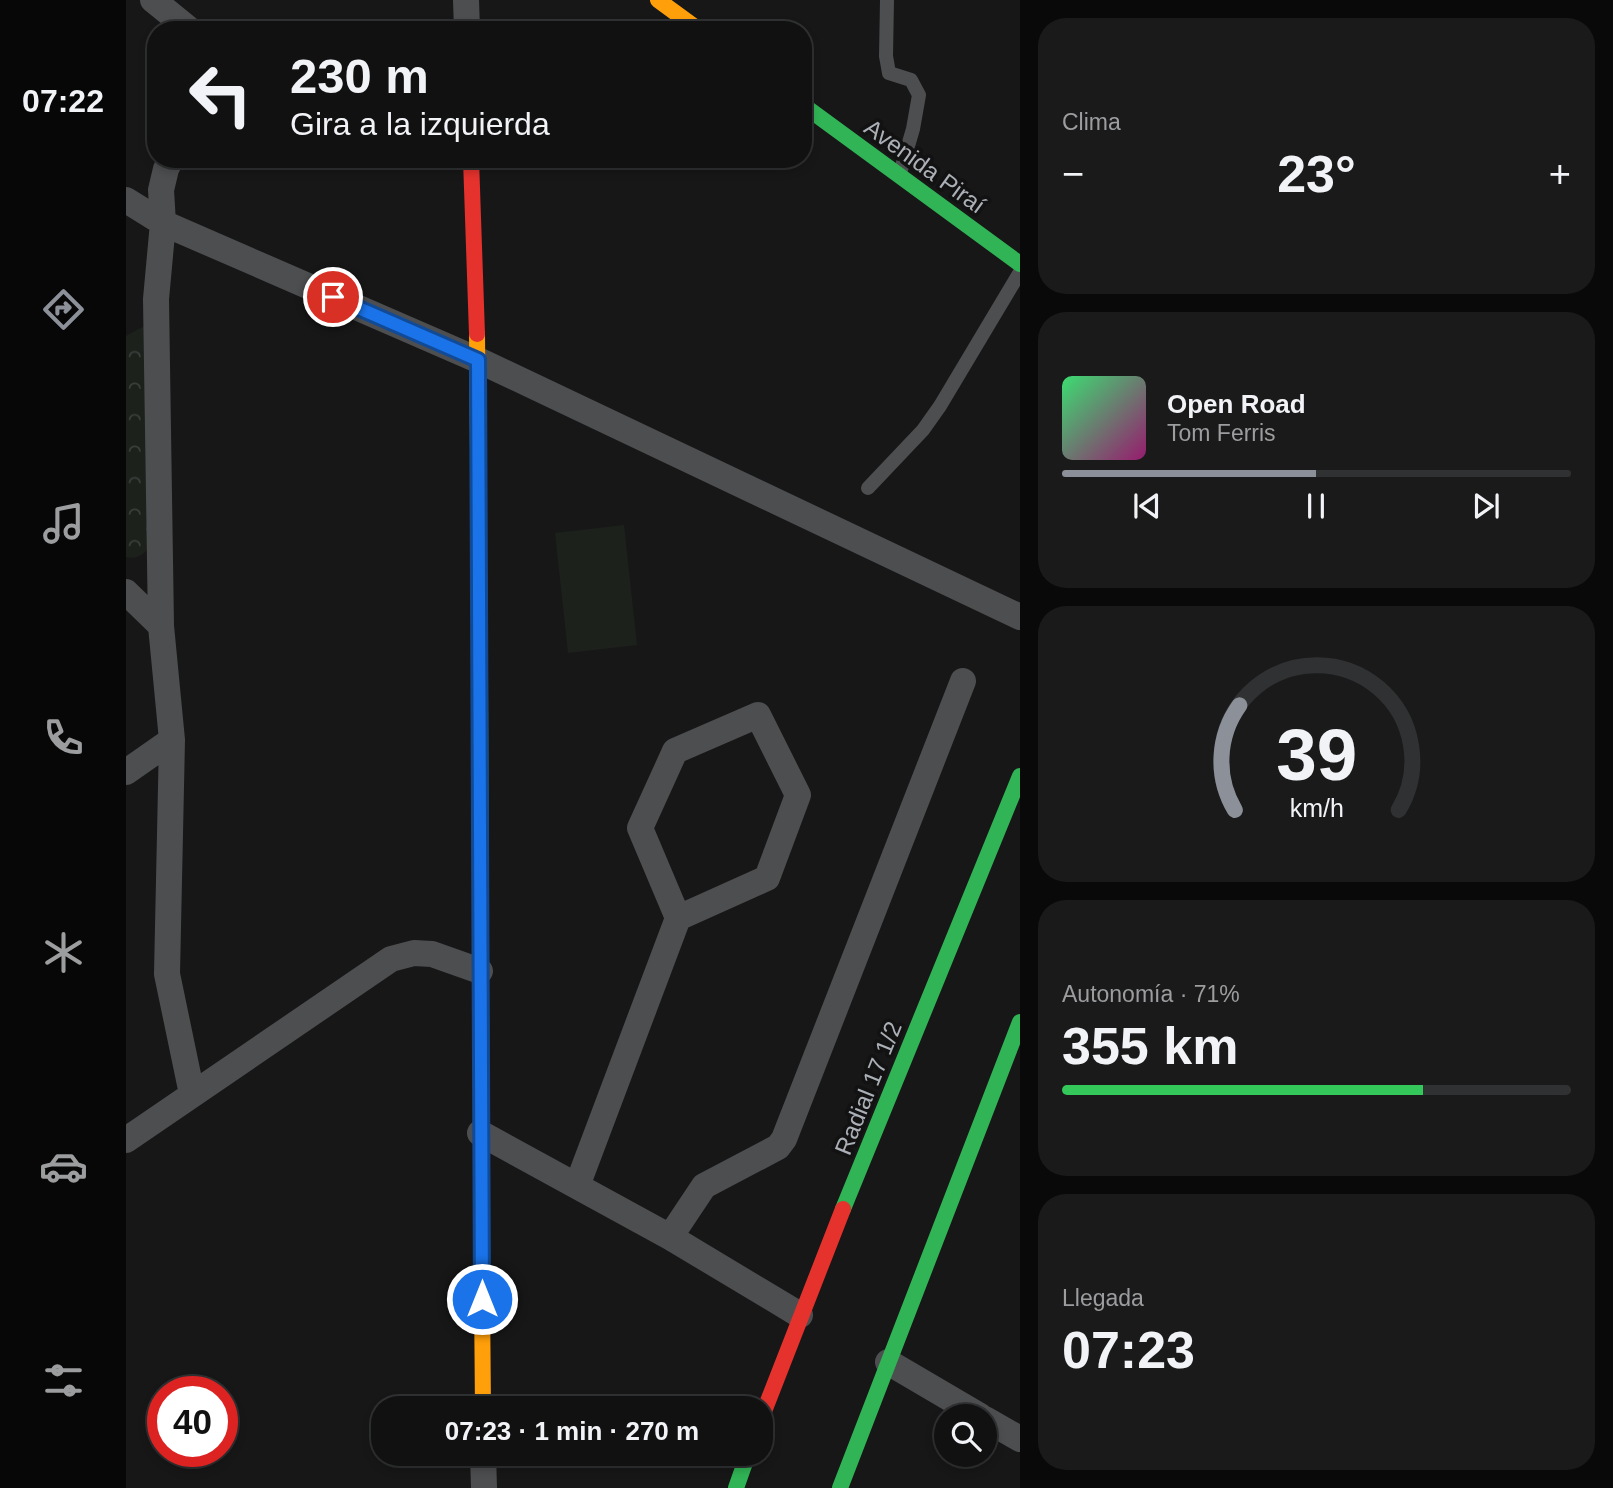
<!DOCTYPE html>
<html lang="es">
<meta charset="utf-8">
<style>
body{margin:0;font-family:Helvetica,sans-serif;background:#1a1a1b;color:#f1f3f6;height:100vh;display:flex;flex-direction:column;font-size:26px;white-space:nowrap}
*{box-sizing:border-box;margin:0}
p{font-size:23px;color:#9c9d9f}
.icon{flex:none;width:38px;height:38px;fill:none;stroke:currentColor;stroke-width:2;stroke-linecap:round;stroke-linejoin:round}
.map{position:relative;flex:1;overflow:hidden}
.side{display:flex;flex-direction:column;gap:18px;padding:18px;background:#09090a;width:593px}
.side>*{flex:none}
.top-card{position:absolute;left:21px;top:21px;width:665px;height:147px;border-radius:28px;box-shadow:0 4px 10px #0003,0 0 0 2px #303132;background:#111112;color:#f1f3f6;overflow:hidden}
.controls{position:absolute;left:808px;top:1404px;display:grid;gap:14px}
.controls a{display:grid;place-items:center;width:63px;height:63px;border-radius:50%;background:#111112;box-shadow:0 4px 10px #0003,0 0 0 2px #303132;font-size:35px}
.speed{position:absolute;left:21px;top:1376px;display:flex;gap:14px;font-size:35px;font-weight:700;text-align:center}
.speed>*{display:grid;place-content:center;width:91px;height:91px;border-radius:50%;background:#111112;box-shadow:0 4px 10px #0003,0 0 0 2px #303132;line-height:1}
.speed .limit{border:10px solid #d22;background:#fff;color:#111}
.pin{position:absolute;display:grid;place-items:center;width:60px;height:60px;color:#fff;margin:-30px;border:4px solid #fff;border-radius:50%;box-shadow:0 2px 7px #0007}
.me{position:absolute;width:77px;margin:-38px;rotate:0deg;stroke-linejoin:round;filter:drop-shadow(0 0 5px #0008)}
.turn{display:flex;align-items:center;gap:24px;height:147px;padding:0 28px;font-size:32px}
.turn .icon{width:91px;height:91px;stroke-width:2.5}
.turn b{display:block;font-size:49px;line-height:60px}
.big{font-size:52px;font-weight:700;line-height:1.1}
.side .card{flex:1;display:flex;flex-direction:column;justify-content:center;gap:10px;min-width:0;padding:0 24px;border-radius:28px;background:#1a1a1b}
.side .dial{align-items:center;gap:0}
.dial svg{height:182px;overflow:visible;fill:none;stroke:#303132;stroke-width:7;stroke-linecap:round;text-anchor:middle}
.dial text{fill:#f1f3f6;stroke:none}
.song{display:flex;align-items:center;gap:21px}
.cover{width:84px;height:84px;border-radius:10px;background:linear-gradient(135deg,hsl(140 70% 55%),hsl(320 70% 35%))}
.played{height:7px;border-radius:4px;background:linear-gradient(90deg,#8c9099 50%,#303132 50%)}
.keys{display:flex;justify-content:space-around;direction:ltr}
.heat{display:flex;justify-content:space-between;align-items:center;font-size:38px;direction:ltr}
.charge{height:10px;border-radius:5px;background:linear-gradient(90deg,#34c759 71%,#303132 0)}
.trip{position:absolute;left:245px;top:1396px;width:402px;height:70px;border-radius:28px;background:#111112;box-shadow:0 4px 10px #0003,0 0 0 2px #303132;font-weight:700;line-height:70px;text-align:center}
main{display:flex;flex:1;min-height:0}
.tabs{display:flex;flex-direction:column;width:126px;justify-content:space-around;align-items:center;background:#070707;color:#9c9d9f}
.tabs .icon{width:49px;height:49px}
.tabs .current{color:#8c9099}
.tabs b{font-size:32px;color:#f1f3f6}
.map>svg:first-child{display:block}
.green{fill:#1c211c}
.forest{fill:url(#forest-crowns)}
.lines{fill:none;stroke-linecap:round;stroke-linejoin:round}
.lane{stroke:#4d4e50;stroke-width:14}
.street{stroke:#4d4e50;stroke-width:26}
.fast{stroke:#30b455;stroke-width:16}
.slow{stroke:#ff9f0a;stroke-width:16}
.jam{stroke:#e5322d;stroke-width:16}
.route-casing{stroke:#114b97;stroke-width:18}
.route{stroke:#1a73e8;stroke-width:12}
.labels{text-anchor:middle;dominant-baseline:central;stroke-width:7;stroke-linejoin:round;paint-order:stroke}
.street-label{font-size:24px;fill:#abb0b7;stroke:#121213}
</style>
<main>
<nav class="tabs">
<b>07:22</b>
<svg class="icon current" aria-label="directions" viewBox="0 0 24 24"><path d="M12 3l9 9-9 9-9-9zM9 14v-3h6M13 9l2 2-2 2"/></svg>
<svg class="icon" aria-label="music" viewBox="0 0 24 24"><path d="M9 18V5l10-2v13"/><circle cx="6" cy="18" r="3"/><circle cx="16" cy="16" r="3"/></svg>
<svg class="icon" aria-label="phone" viewBox="0 0 24 24"><path d="M5 4h4l2 5-3 2q2 4 5 5l2-3 5 2v4C11 20 4 13 5 4z"/></svg>
<svg class="icon" aria-label="climate" viewBox="0 0 24 24"><path d="M12 3v18M4 7l16 10M4 17L20 7"/></svg>
<svg class="icon" aria-label="car" viewBox="0 0 24 24"><path d="M5 17H2v-5l4-1 3-4h7l3 4 3 1v5h-3M9 17h6M6 11h13"/><circle cx="7" cy="17" r="2"/><circle cx="17" cy="17" r="2"/></svg>
<svg class="icon" aria-label="filters" viewBox="0 0 24 24"><path d="M4 7h16M4 17h16"/><circle cx="9" cy="7" r="2"/><circle cx="15" cy="17" r="2"/></svg>
</nav>
<div class="map">
<svg width="894" height="1488" viewBox="0 0 894 1488">
<defs>
<pattern id="forest-crowns" width="20" height="18" patternUnits="userSpaceOnUse" patternTransform="scale(1.75)"><rect width="20" height="18" fill="#1c211c"/><path d="M2 6a3 3 0 1 1 6 0M12 15a3 3 0 1 1 6 0" fill="none" stroke="#3a3f3b"/></pattern>
</defs>
<rect width="100%" height="100%" fill="#171718"/>
<path class="green" d="M498 525 511 645 442 653 429 533Z"/>
<path class="forest" d="M28 321 26 543C19 553 13 560 0 557V336Z"/>
<g class="lines">
<path class="lane" d="M761 0 760 56 763 73 785 80 793 95 787 129 774 173
M742 488 797 430 814 406 894 272"/>
<path class="street" d="M27 0 64 30
M340 0 341 30
M45 159 40 169 35 190 37 223 30 299 35 626 46 740 41 974 66 1094
M0 200 37 223 352 360 894 617
M0 592 35 626
M0 772 46 740
M354 1133 544 1237 674 1315
M0 1140 265 959 288 953 306 954 354 971
M451 1186 552 918 514 828 549 751 632 715 672 795 641 878 552 918
M544 1237 578 1186 652 1147 658 1139 837 681
M762 1362 854 1416
M859 1419 894 1439
M357 1454 358 1488"/>
<path class="fast" d="M677 105 894 264
M354 677 356 1296
M717 1209 894 776
M610 1488 622 1454
M714 1488 894 1022"/>
<path class="slow" d="M532 0 573 30
M351 334 354 677
M356 1296 357 1409"/>
<path class="jam" d="M345 159 351 334
M635 1419 717 1209"/>
</g>
<g class="lines">
<g class="route-casing">
<path id="route" d="M207 297 352 360 356 1299"/>
</g>
<use href="#route" class="route"/>
</g>
<g class="labels">
<g class="street-label">
<text transform="translate(799 166) rotate(36)">Avenida Piraí</text>
<text transform="translate(742 1088) rotate(-68)">Radial 17 1/2</text>
</g>
</g>
</svg>
<div class="controls">
<a><svg class="icon" aria-label="search" viewBox="0 0 24 24"><circle cx="10" cy="10" r="6"/><path d="M15 15l6 6"/></svg></a>
</div>
<div class="speed"><div class="limit">40</div></div>
<div class="pin" style="left:207px;top:297px;background:#d93025"><svg class="icon" aria-label="arrive" viewBox="0 0 24 24"><path d="M6 21V4h12l-3 4 3 4H6"/></svg></div>
<svg class="me" style="left:356px;top:1299px" viewBox="-20 -20 40 40"><circle r="17" fill="#1a73e8" stroke="#fff" stroke-width="3"/><path d="M0-11L8 9 0 5-8 9z" fill="#fff"/></svg>
<div class="trip">07:23 · 1 min · 270 m</div>
<div class="top-card">
<div class="turn"><svg class="icon" aria-label="left" viewBox="0 0 24 24"><path d="M17 20v-9H6M10 6l-5 5 5 5"/></svg><div><b>230 m</b>Gira a la izquierda</div></div>
</div>
</div>
<section class="side">
<div class="card"><p>Clima</p>
<div class="heat"><a>−</a><b class="big">23°</b><a>+</a></div>
</div>
<div class="card">
<div class="song"><i class="cover"></i><div><b>Open Road</b><p>Tom Ferris</p></div></div>
<div class="played"></div>
<div class="keys"><svg class="icon" aria-label="previous" viewBox="0 0 24 24"><path d="M18 5L8 12l10 7zM5 5v14"/></svg><svg class="icon" aria-label="pause" viewBox="0 0 24 24"><path d="M8 5v14M16 5v14"/></svg><svg class="icon" aria-label="next" viewBox="0 0 24 24"><path d="M6 5l10 7-10 7zM19 5v14"/></svg></div>
</div>
<div class="card dial"><svg viewBox="0 0 100 80">
<path d="M14 69A42 42 0 1 1 86 69"/>
<path d="M14 69A42 42 0 0 1 16 23" stroke="#8c9099"/>
<text x="50" y="56" font-size="32" font-weight="700">39</text>
<text x="50" y="72" font-size="11">km/h</text>
</svg></div>
<div class="card"><p>Autonomía · 71%</p><b class="big">355 km</b><div class="charge"></div></div>
<div class="card"><p>Llegada</p><b class="big">07:23</b></div>
</section>
</main>
